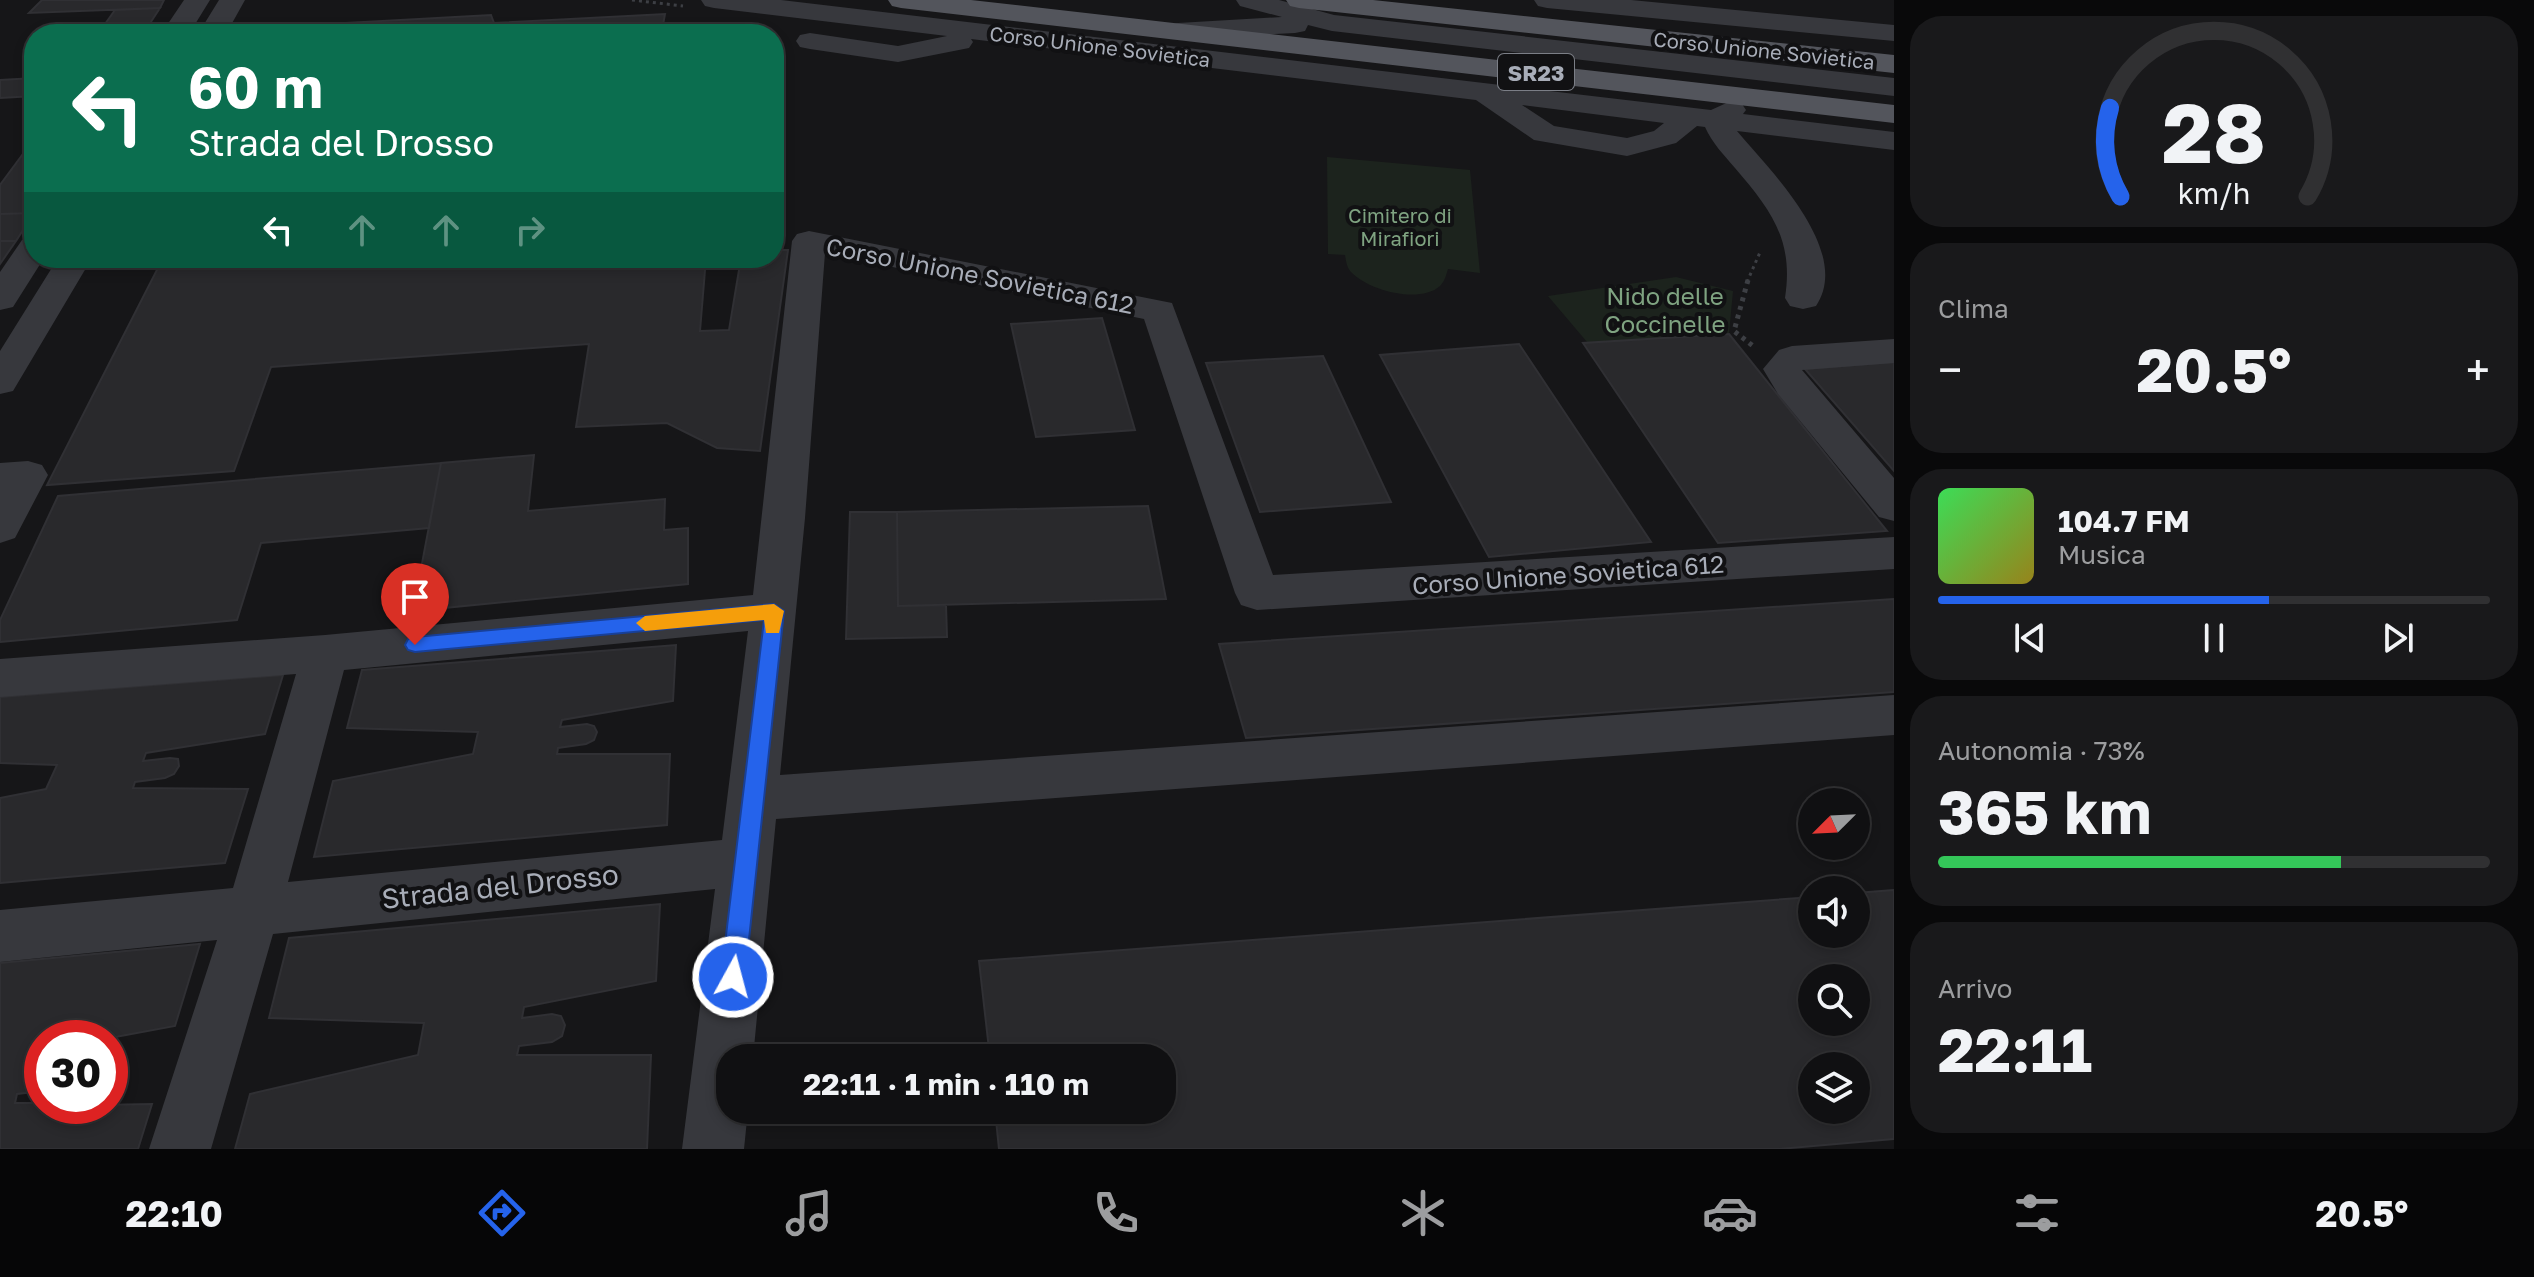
<!DOCTYPE html>
<html lang="it">
<meta charset="utf-8">
<style>
body{margin:0;font-family:"Golos Text",sans-serif;background:#19191b;color:#f1f3f6;height:100vh;display:flex;flex-direction:column;font-size:30px;white-space:nowrap}
*{box-sizing:border-box;margin:0}
p{font-size:26px;color:#9c9d9f}
.icon{flex:none;width:44px;height:44px;fill:none;stroke:currentColor;stroke-width:2;stroke-linecap:round;stroke-linejoin:round}
.map{position:relative;flex:1;overflow:hidden}
.side{display:flex;flex-direction:column;gap:16px;padding:16px;background:#09090a;width:640px}
.side>*{flex:none}
.banner{position:absolute;left:24px;top:24px;width:760px;height:244px;border-radius:32px;box-shadow:0 4px 12px #0003,0 0 0 2px #303032;background:#0b6e4f;color:#fff;overflow:hidden}
.needle{width:52px;rotate:246deg}
.fabs{position:absolute;left:1798px;top:788px;display:grid;gap:16px}
.fabs a{display:grid;place-items:center;width:72px;height:72px;border-radius:50%;background:#101012;box-shadow:0 4px 12px #0003,0 0 0 2px #303032;font-size:40px}
.speed{position:absolute;left:24px;top:1020px;display:flex;gap:16px;font-size:40px;font-weight:700;text-align:center}
.speed>*{display:grid;place-content:center;width:104px;height:104px;border-radius:50%;background:#101012;box-shadow:0 4px 12px #0003,0 0 0 2px #303032;line-height:1}
.speed .limit{border:12px solid #d22;background:#fff;color:#111}
.pin{position:absolute;display:grid;place-items:center;width:68px;height:68px;color:#fff;margin:-82px -34px;border-radius:50% 50% 50% 0;rotate:-45deg;box-shadow:0 0 8px #0007}
.pin .icon{rotate:45deg}
.me{position:absolute;width:88px;margin:-44px;rotate:7deg;stroke-linejoin:round;filter:drop-shadow(0 0 6px #0008)}
.turn{display:flex;align-items:center;gap:28px;height:168px;padding:0 32px;font-size:36px}
.turn .icon{width:104px;height:104px;stroke-width:2.5}
.turn b{display:block;font-size:56px;line-height:68px}
.lanes{display:flex;align-items:center;height:76px;padding:0 32px;background:#0003;justify-content:center;gap:40px;direction:ltr}
.lanes .off{opacity:.35}
.big{font-size:60px;font-weight:700;line-height:1.1}
.side .card{flex:1;display:flex;flex-direction:column;justify-content:center;gap:12px;min-width:0;padding:0 28px;border-radius:32px;background:#19191b}
.side .dial{align-items:center;gap:0}
.dial svg{height:208px;overflow:visible;fill:none;stroke:#303032;stroke-width:7;stroke-linecap:round;text-anchor:middle}
.dial text{fill:#f1f3f6;stroke:none}
.song{display:flex;align-items:center;gap:24px}
.cover{width:96px;height:96px;border-radius:12px;background:linear-gradient(135deg,hsl(130 70% 55%),hsl(50 70% 35%))}
.played{height:8px;border-radius:4px;background:linear-gradient(90deg,#2563eb 60%,#303032 60%)}
.keys{display:flex;justify-content:space-around;direction:ltr}
.heat{display:flex;justify-content:space-between;align-items:center;font-size:44px;direction:ltr}
.charge{height:12px;border-radius:6px;background:linear-gradient(90deg,#34c759 73%,#303032 0)}
.trip{position:absolute;left:716px;top:1044px;width:460px;height:80px;border-radius:32px;background:#101012;box-shadow:0 4px 12px #0003,0 0 0 2px #303032;font-weight:700;line-height:80px;text-align:center}
.tabs{display:flex;height:128px;justify-content:space-around;align-items:center;background:#060607;color:#9c9d9f}
.tabs .icon{width:56px;height:56px}
.tabs .on{color:#2563eb}
.tabs b{font-size:36px;color:#f1f3f6}
main{display:flex;flex:1;min-height:0}
.map>svg:first-child{display:block}
.green{fill:#1c231d}
.building{fill:#29292c;stroke:#303034;stroke-width:2;fill-rule:evenodd}
.lines{fill:none;stroke-linecap:round;stroke-linejoin:round}
.path-far1{stroke:#3d3f44;stroke-width:3;stroke-dasharray:3 4;stroke-linecap:butt}
.path{stroke:#3d3f44;stroke-width:5;stroke-dasharray:4 5;stroke-linecap:butt}
.minor{fill:#37383d;fill-rule:evenodd}
.major{fill:#53555c;fill-rule:evenodd}
.route{fill:#2563eb;stroke:#184099;stroke-width:2}
.slow{fill:#f59e0b}
.labels{text-anchor:middle;dominant-baseline:central;stroke-width:8;stroke-linejoin:round;paint-order:stroke}
.far-street-label{font-size:20px;fill:#a8adb8;stroke:#111113}
.far-park-label{font-size:20px;fill:#7fa381;stroke:#111113}
.shield{fill:#111113;stroke:#7b7e86;stroke-width:2}
.shield-label{font-size:22px;font-weight:bold;fill:#a8adb8}
.street-label{font-size:24px;fill:#a8adb8;stroke:#111113}
.park-label{font-size:24px;fill:#7fa381;stroke:#111113}
.near-street-label{font-size:28px;fill:#a8adb8;stroke:#111113}
</style>
<main>
<div class="map">
<svg width="1894" height="1149" viewBox="0 0 1894 1149">
<rect width="100%" height="100%" fill="#161618"/>
<path class="green" d="M1327 157 1470 170 1480 273 1448 269C1446 275 1445 281 1440 286 1420 304 1369 291 1351 272 1347 268 1346 261 1345 255L1328 254Z
M1676 277 1733 291 1729 334 1587 342 1548 296Z"/>
<path class="building" d="M42 0H164L160 8 29 13Z
M160 8 143 34H98L115 10Z
M665 14 662 30 689 29V34H236L238 29 491 15 494 23Z
M34 78V96L0 98V80Z
M34 139V213L0 214V185Z
M34 213 16 241H0V214Z
M0 241H16L0 264Z
M774 250H788L760 451 717 448 667 423 576 427 589 344 271 367 234 471 47 485 163 258H706L700 331 729 330 741 258H774Z
M1102 318 1135 430 1036 437 1011 324Z
M1729 334 1887 531 1718 543 1583 343Z
M1519 344 1651 542 1489 557 1380 355Z
M1323 356 1391 502 1260 512 1206 363Z
M1894 362V471L1805 369Z
M534 455 528 511 665 499 664 530 688 528V584L413 611 441 463Z
M441 463 429 528 261 543 237 620 0 642V620L58 496Z
M1148 506 1166 599 898 606 897 512Z
M850 512H897L898 606 946 605 947 637 846 639Z
M1894 599V692L1246 738 1219 644Z
M676 645 673 701 562 720 560 727 587 724 594 726 597 732 594 740 586 744 558 748 557 754H670L667 825 314 857 333 781 473 754 478 732 347 728 362 670Z
M283 675 265 734 146 753 143 761 170 758 178 759 179 766 174 774 165 778 135 782 133 788 248 789 225 863 0 883V798L46 789 57 765 0 763V697Z
M1894 890V1139L1779 1149H999L995 1110H1162V1058H990L979 961 1812 897V934H1856V893ZM1812 978H1856V1022H1812ZM1812 1066H1856V1110H1812Z
M660 904 656 981 524 1007 522 1018 552 1014 561 1016 565 1025 562 1036 552 1042 519 1046 517 1055H651L647 1149H235L250 1094 418 1055 424 1023 269 1018 289 938Z
M200 944 175 1026 110 1038H42V1051L33 1053 29 1064 42 1062V1091L17 1094 15 1103H42V1106L152 1104 138 1149H0V963Z"/>
<g class="lines">
<path class="path-far1" d="M632 0 683 6
M1747 282 1761 250"/>
<path class="path" d="M1748 280 1734 331 1753 346"/>
<path class="minor" d="M184 0H210L189 34H161Z
M219 0H245L226 34H198Z
M701 0H781L1711 110 1731 101 1742 104 1746 110 1743 114 1894 132V150L1737 131C1769 169 1853 251 1816 306L1803 309 1790 306 1785 298C1794 240 1771 210 1735 168 1724 155 1712 143 1705 127L1697 126 1676 143 1627 156 1534 140 1476 100 971 39 973 42 969 48 898 62 810 49 800 47 796 41 800 35 810 33 898 46 947 36 714 8 705 6ZM1522 105 1664 123 1654 131 1627 138 1554 126Z
M1236 0H1279L1334 15 1894 78V96L1332 31 1308 25 1305 31 1295 33 1178 39 1168 37 1164 31 1168 25 1178 23 1282 17 1240 6Z
M1534 0H1631L1894 25V41L1547 8 1538 6Z
M809 231 1172 303 1273 575 1894 537V569L1257 610 1241 605 1235 593 1144 319 825 253 805 518 780 775 1894 695V735L776 819 753 1058H730V1110H748L744 1149H682L715 889 273 934 211 1149H149L217 940 0 962V910L233 888 296 674 0 697V659L325 635 753 595 792 241 797 234ZM748 631 722 840 288 882 344 670Z
M34 237V258H44L13 307 0 310V272L22 240Z
M58 258H92L13 391 0 394V351Z
M1894 339V363L1802 370 1894 478V521L1879 517 1778 394 1763 369 1779 350 1792 346Z
M28 461 42 465 48 475 15 538 0 543V463Z"/>
<path class="major" d="M888 0H971L1894 105V123L901 8 892 6Z
M1286 0H1373L1894 55V73L1299 8 1290 6Z"/>
</g>
<path class="route" d="M774 604 784 611 745 977 741 985 733 988 725 985 721 977 764 620 415 652 408 650 405 645 408 639 415 637Z"/>
<path class="slow" d="M774 604 784 611 779 633H766L764 620 645 631 636 623 645 616Z"/>
<g class="labels">
<g class="far-street-label">
<text transform="translate(1100 46) rotate(7)">Corso Unione Sovietica</text>
<text transform="translate(1764 50) rotate(6)">Corso Unione Sovietica</text>
</g>
<g class="far-park-label">
<text x="1400" y="215">Cimitero di<tspan x="1400" dy="23">Mirafiori</tspan></text>
</g>
<rect class="shield" x="1498" y="54" width="76" height="36" rx="6"/>
<g class="shield-label">
<text x="1536" y="72">SR23</text>
</g>
<g class="street-label">
<text transform="translate(980 275) rotate(11)">Corso Unione Sovietica 612</text>
<text transform="translate(1568 574) rotate(-4)">Corso Unione Sovietica 612</text>
</g>
<g class="park-label">
<text x="1665" y="295">Nido delle<tspan x="1665" dy="28">Coccinelle</tspan></text>
</g>
<g class="near-street-label">
<text transform="translate(500 886) rotate(-6)">Strada del Drosso</text>
</g>
</g>
</svg>
<div class="fabs">
<a><svg class="needle" viewBox="-14 -14 28 28"><path d="M0-13l5 13h-10z" fill="#e53935"/><path d="M0 13l5-13h-10z" fill="#9c9d9f"/></svg></a>
<a><svg class="icon" aria-label="sound" viewBox="0 0 24 24"><path d="M4 9h4l5-4v14l-5-4H4zM17 9q2 3 0 6"/></svg></a>
<a><svg class="icon" aria-label="search" viewBox="0 0 24 24"><circle cx="10" cy="10" r="6"/><path d="M15 15l6 6"/></svg></a>
<a><svg class="icon" aria-label="layers" viewBox="0 0 24 24"><path d="M12 4l9 5-9 5-9-5zM3 14l9 5 9-5"/></svg></a>
</div>
<div class="speed"><div class="limit">30</div></div>
<div class="pin" style="left:415px;top:645px;background:#d93025"><svg class="icon" aria-label="arrive" viewBox="0 0 24 24"><path d="M6 21V4h12l-3 4 3 4H6"/></svg></div>
<svg class="me" style="left:733px;top:977px" viewBox="-20 -20 40 40"><circle r="17" fill="#2563eb" stroke="#fff" stroke-width="3"/><path d="M0-11L8 9 0 5-8 9z" fill="#fff"/></svg>
<div class="trip">22:11 · 1 min · 110 m</div>
<div class="banner">
<div class="turn"><svg class="icon" aria-label="left" viewBox="0 0 24 24"><path d="M17 20v-9H6M10 6l-5 5 5 5"/></svg><div><b>60 m</b>Strada del Drosso</div></div>
<div class="lanes"><svg class="icon" aria-label="left" viewBox="0 0 24 24"><path d="M17 20v-9H6M10 6l-5 5 5 5"/></svg><svg class="icon off" aria-label="ahead" viewBox="0 0 24 24"><path d="M12 20V5M6 11l6-6 6 6"/></svg><svg class="icon off" aria-label="ahead" viewBox="0 0 24 24"><path d="M12 20V5M6 11l6-6 6 6"/></svg><svg class="icon off" aria-label="right" viewBox="0 0 24 24"><path d="M7 20v-9h11M14 6l5 5-5 5"/></svg></div>
</div>
</div>
<section class="side">
<div class="card dial"><svg viewBox="0 0 100 80">
<path d="M14 69A42 42 0 1 1 86 69"/>
<path d="M14 69A42 42 0 0 1 10 35" stroke="#2563eb"/>
<text x="50" y="56" font-size="32" font-weight="700">28</text>
<text x="50" y="72" font-size="11">km/h</text>
</svg></div>
<div class="card"><p>Clima</p>
<div class="heat"><a>−</a><b class="big">20.5°</b><a>+</a></div>
</div>
<div class="card">
<div class="song"><i class="cover"></i><div><b>104.7 FM</b><p>Musica</p></div></div>
<div class="played"></div>
<div class="keys"><svg class="icon" aria-label="previous" viewBox="0 0 24 24"><path d="M18 5L8 12l10 7zM5 5v14"/></svg><svg class="icon" aria-label="pause" viewBox="0 0 24 24"><path d="M8 5v14M16 5v14"/></svg><svg class="icon" aria-label="next" viewBox="0 0 24 24"><path d="M6 5l10 7-10 7zM19 5v14"/></svg></div>
</div>
<div class="card"><p>Autonomia · 73%</p><b class="big">365 km</b><div class="charge"></div></div>
<div class="card"><p>Arrivo</p><b class="big">22:11</b></div>
</section>
</main>
<nav class="tabs">
<b>22:10</b>
<svg class="icon on" aria-label="directions" viewBox="0 0 24 24"><path d="M12 3l9 9-9 9-9-9zM9 14v-3h6M13 9l2 2-2 2"/></svg>
<svg class="icon" aria-label="music" viewBox="0 0 24 24"><path d="M9 18V5l10-2v13"/><circle cx="6" cy="18" r="3"/><circle cx="16" cy="16" r="3"/></svg>
<svg class="icon" aria-label="phone" viewBox="0 0 24 24"><path d="M5 4h4l2 5-3 2q2 4 5 5l2-3 5 2v4C11 20 4 13 5 4z"/></svg>
<svg class="icon" aria-label="climate" viewBox="0 0 24 24"><path d="M12 3v18M4 7l16 10M4 17L20 7"/></svg>
<svg class="icon" aria-label="car" viewBox="0 0 24 24"><path d="M5 17H2v-5l4-1 3-4h7l3 4 3 1v5h-3M9 17h6M6 11h13"/><circle cx="7" cy="17" r="2"/><circle cx="17" cy="17" r="2"/></svg>
<svg class="icon" aria-label="filters" viewBox="0 0 24 24"><path d="M4 7h16M4 17h16"/><circle cx="9" cy="7" r="2"/><circle cx="15" cy="17" r="2"/></svg>
<b>20.5°</b>
</nav>
